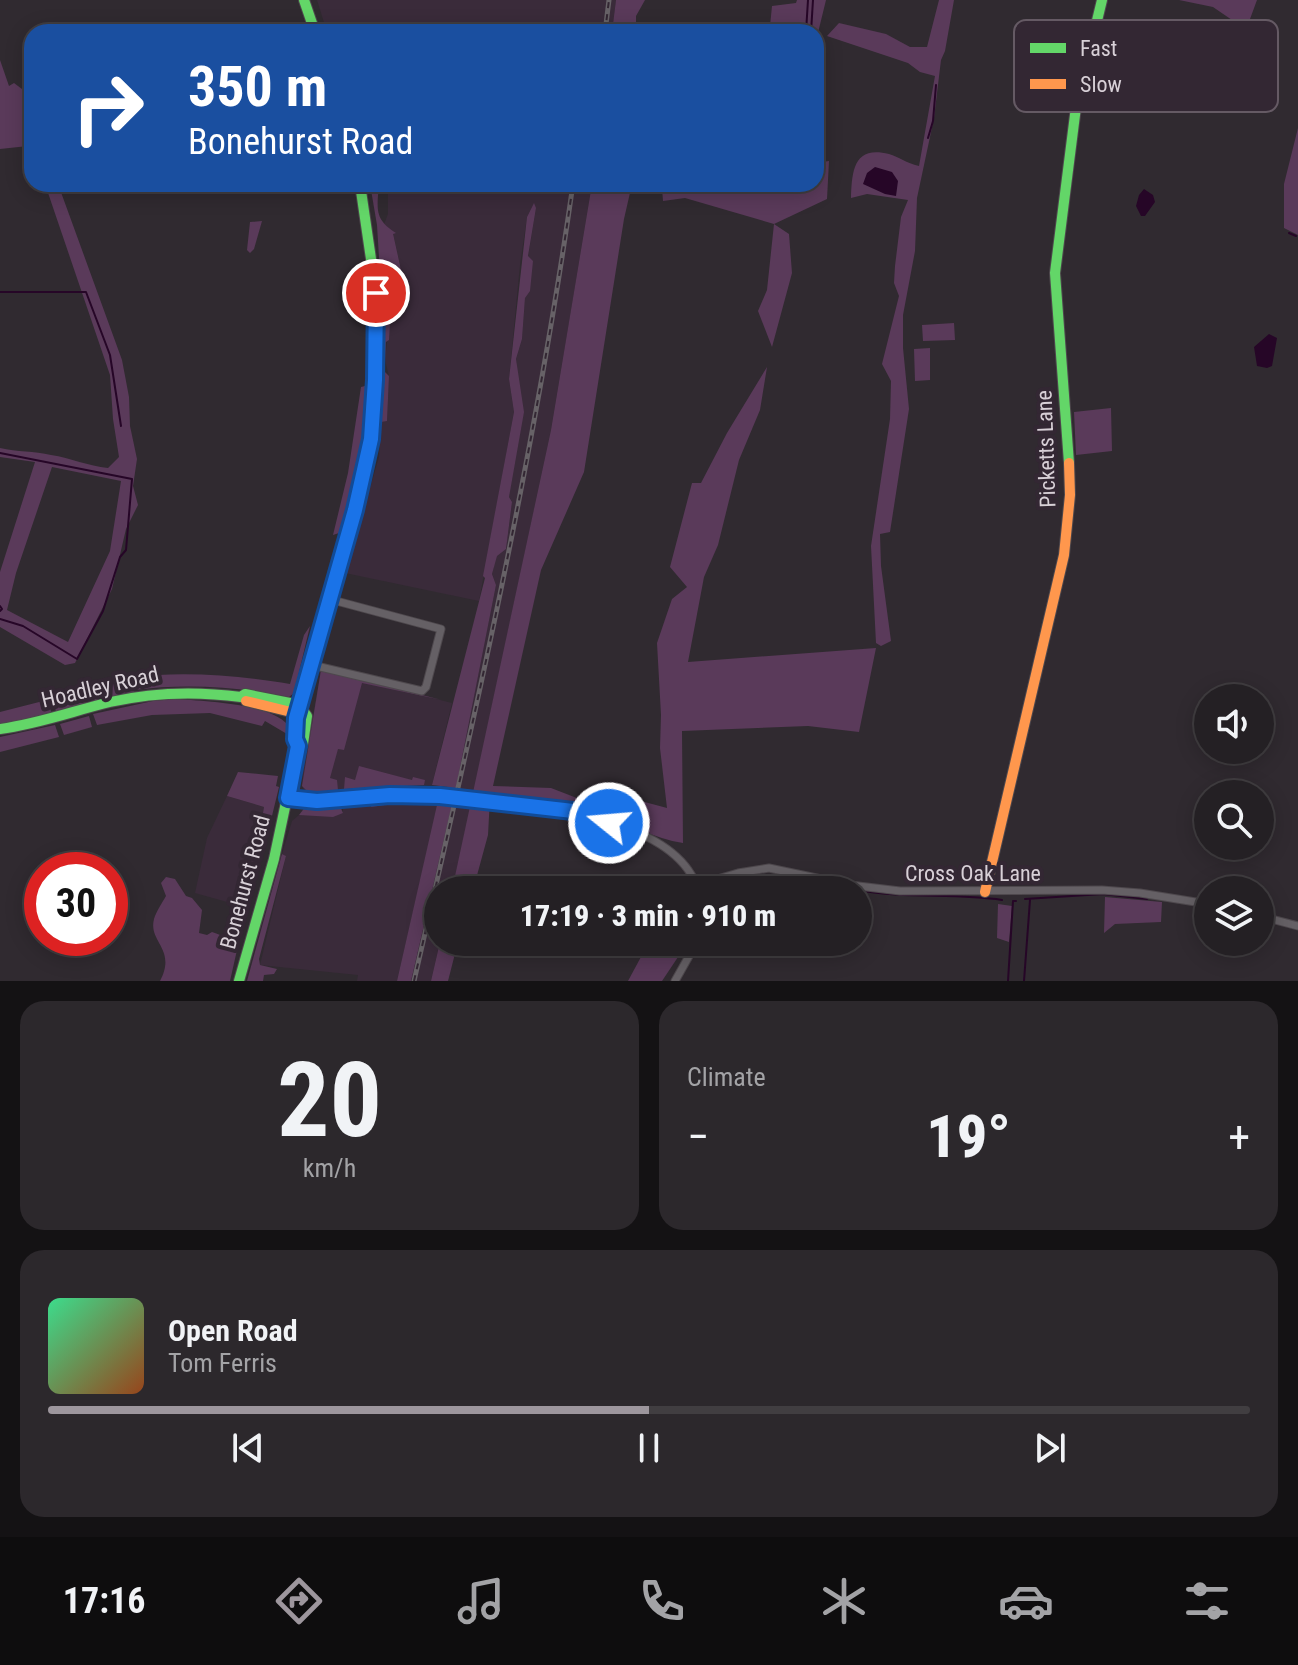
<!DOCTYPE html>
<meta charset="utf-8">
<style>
body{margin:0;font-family:"Roboto Condensed",sans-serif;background:#2c282c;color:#f1f3f6;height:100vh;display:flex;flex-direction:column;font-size:30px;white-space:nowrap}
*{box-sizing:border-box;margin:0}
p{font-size:26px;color:#a3a3a6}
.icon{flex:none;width:44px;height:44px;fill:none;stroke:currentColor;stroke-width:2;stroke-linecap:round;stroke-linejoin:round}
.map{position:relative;height:981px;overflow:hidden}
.sheet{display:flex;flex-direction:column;gap:20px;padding:20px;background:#141214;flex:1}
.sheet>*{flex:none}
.guide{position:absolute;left:24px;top:24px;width:800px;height:168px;border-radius:24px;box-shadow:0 4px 20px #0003,0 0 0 2px #413e41;background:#1a4fa0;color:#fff;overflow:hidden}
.buttons{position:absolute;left:1194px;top:684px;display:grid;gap:16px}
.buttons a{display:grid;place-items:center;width:80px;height:80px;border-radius:50%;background:#242024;box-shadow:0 4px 20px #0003,0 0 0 2px #413e41;font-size:40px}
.speed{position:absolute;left:24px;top:852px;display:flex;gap:16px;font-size:40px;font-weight:700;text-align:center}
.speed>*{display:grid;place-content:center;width:104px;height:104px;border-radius:50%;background:#242024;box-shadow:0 4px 20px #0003,0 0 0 2px #413e41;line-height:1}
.speed .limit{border:12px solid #d22;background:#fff;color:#111}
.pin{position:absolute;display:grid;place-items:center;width:68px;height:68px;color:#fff;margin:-34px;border:4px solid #fff;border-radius:50%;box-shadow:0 2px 8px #0007}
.me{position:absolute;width:88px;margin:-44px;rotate:287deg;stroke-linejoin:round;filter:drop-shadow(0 0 6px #0008)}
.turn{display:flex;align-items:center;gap:28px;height:168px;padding:0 32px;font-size:36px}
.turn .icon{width:104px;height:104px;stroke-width:2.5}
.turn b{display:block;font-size:56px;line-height:68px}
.big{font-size:60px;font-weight:800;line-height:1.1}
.sheet .widget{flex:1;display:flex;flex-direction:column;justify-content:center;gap:12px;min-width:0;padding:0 28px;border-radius:24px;background:#2c282c}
.sheet .dial{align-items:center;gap:0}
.dial b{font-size:104px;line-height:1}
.song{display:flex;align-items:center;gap:24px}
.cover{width:96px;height:96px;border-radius:12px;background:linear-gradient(135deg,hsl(150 70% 55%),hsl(20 70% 35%))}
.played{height:8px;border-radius:4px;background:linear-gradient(90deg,#9d969d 50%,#413e41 50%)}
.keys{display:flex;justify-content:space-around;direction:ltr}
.heat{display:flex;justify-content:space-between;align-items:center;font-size:44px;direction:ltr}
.sheet .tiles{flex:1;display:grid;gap:20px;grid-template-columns:1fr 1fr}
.widget:last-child{grid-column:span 2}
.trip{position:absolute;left:424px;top:876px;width:448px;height:80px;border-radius:40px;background:#242024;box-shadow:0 4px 20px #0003,0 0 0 2px #413e41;font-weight:800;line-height:80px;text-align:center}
.dock{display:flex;height:128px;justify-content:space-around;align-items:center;background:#0e0d0e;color:#a3a3a6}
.dock .icon{width:56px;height:56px}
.dock .current{color:#9d969d}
.dock b{font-size:36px;color:#f1f3f6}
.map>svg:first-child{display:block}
.built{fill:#3a2b3a}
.green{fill:#5a3a5a;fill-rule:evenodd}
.water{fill:#260627}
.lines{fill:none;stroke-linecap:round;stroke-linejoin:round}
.stream{stroke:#260627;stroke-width:2}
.street-casing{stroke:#4e484d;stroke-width:9}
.fast-casing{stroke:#4e484d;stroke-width:12}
.slow-casing{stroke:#4e484d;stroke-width:12}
.street{stroke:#656065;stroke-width:7}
.fast{stroke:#63d668;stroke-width:10}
.slow{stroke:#ff974d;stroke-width:10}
.rail-casing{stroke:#676267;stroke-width:5}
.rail{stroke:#332733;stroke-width:2;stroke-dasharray:6;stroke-linecap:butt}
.route-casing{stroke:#114b97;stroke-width:20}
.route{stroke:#1a73e8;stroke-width:14}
.labels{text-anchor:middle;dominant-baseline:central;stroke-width:8;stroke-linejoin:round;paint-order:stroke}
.street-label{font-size:22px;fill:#d8d0d7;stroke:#332733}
.key{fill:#332733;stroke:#655a64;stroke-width:2}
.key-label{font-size:22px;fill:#d8d0d7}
</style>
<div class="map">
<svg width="1298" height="981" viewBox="0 0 1298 981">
<rect width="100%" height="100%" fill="#302a30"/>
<path class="built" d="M317 0H616L612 32H327Z
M388 184H592L551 430 467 824 452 890H438L440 942 431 981H411L453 800 496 585 492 574 496 556 506 549 512 502 509 497 518 381 516 359 522 339 528 257 536 208 534 204 527 217 520 265 509 379 514 412 479 601 345 573 379 457 381 422 387 420 389 376 385 360 391 307 387 306 386 298 409 292 405 288 394 238 382 230 388 214Z
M321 670 452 703 432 785 373 786 338 790 335 793 305 792 302 786 303 772Z
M227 796 264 807 260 830 264 836 245 907 195 893 207 838Z
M406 802 438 805 397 981H357L358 975 260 965 286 856 282 854 292 821 299 815 343 813V808Z"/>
<path class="green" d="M616 0H645L636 16V32H612Z
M797 0H826L816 41V32H791V29L775 32 770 26 772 6 796 3Z
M939 0H954L945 51 941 60 934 118 917 198 915 251 903 315V348L909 409 890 532 880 534 881 566 891 641 881 646 876 643 871 546 890 419 891 381 882 364 899 296 894 283 895 266 901 217 908 200 867 194 851 198C852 172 853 145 889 154 899 157 906 163 919 166L935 76 920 72 908 63 827 36 839 23 886 34 910 47H927Z
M1179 0H1257L1250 19 1232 20 1213 7Z
M0 60 9 86 14 83 22 89 32 82V154L28 146 0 149Z
M1298 128V235L1284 228V184Z
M829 161 827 199 774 224 789 234 792 273 772 347 758 311 767 290 774 224 685 198 663 201 662 188 651 184H816V163Z
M45 184H58L122 360 129 397 130 426 137 459 133 486 138 505 126 529 112 589 75 663 65 665 0 627V572L35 462 0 457V448C17 452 34 451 51 455 71 458 88 466 108 468L119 457 113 419 110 375ZM52 467 121 481 110 551 68 642 7 610 16 573Z
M370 184H379C377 209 374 219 396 233L393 234 394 238 405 288H408L409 293 386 298 381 290 377 225Z
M592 184H632L624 219 584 472 541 570 493 786 551 788 582 800 626 797 667 808 660 748 661 715 657 643 672 599 687 587 670 567 692 483H701L727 433 767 367 760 410 739 460 718 545 704 577 688 662 876 648 859 732 808 726 682 731 683 843C654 839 629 823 601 814 565 803 527 801 490 798L488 835 473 890H452L551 430Z
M534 203 536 208 528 256 533 261 530 291 525 298 522 339 516 359 524 412 509 497 512 502 506 549 497 556 492 574 496 585 455 793 450 792 448 787 432 785 485 578 483 576 514 412 509 379 527 217Z
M262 221 254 249 250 253 247 250 250 222Z
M387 306 391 307 389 340 386 342 385 360 381 358 384 307Z
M954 323 955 340 923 341 922 325Z
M930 348V380L915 381 914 349Z
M384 371 389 376 387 421 381 422Z
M365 386 367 387C365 437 355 485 339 533L333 535 348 473 361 387Z
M1111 408 1112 451 1076 455 1074 412Z
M310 626 294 693 289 697C239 687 187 683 134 690L135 695 127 693 91 702 85 687C146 668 227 673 290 684L304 635Z
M321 670 442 700 362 683 344 750 338 749 330 778 337 780 338 790 335 793 310 794 302 786Z
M81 688 85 704 57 713 51 699Z
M174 699C203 701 269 703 288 725L287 734 265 721 262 726 210 713 152 715 97 725 93 714 153 701Z
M47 700 52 714 0 725V712Z
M89 716 92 727 64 735 60 724Z
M55 725 59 737 0 752V737Z
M359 766 412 780 413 777 425 780 424 785 344 789 345 777 355 780Z
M238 772 278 776 276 786 279 787 263 853 260 852 264 836 260 830 264 807 227 796Z
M384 798 453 800 411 981H397L437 805 406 802 371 807 373 800Z
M306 806H340L343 813 333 817 299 815Z
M282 854 286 856 259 959 260 965 277 969 274 974 264 975 263 981H247Z
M166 877 175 879 186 896 192 898 202 910 199 933 207 935 212 932C224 936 231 939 237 950L230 981H160C177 949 148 942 154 919 156 912 162 903 166 896L161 883Z
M1105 897 1162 902 1161 922 1115 924 1104 933Z
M998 904 1012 906 1009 942 997 938Z
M440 942H458L448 981H431Z
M649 942H683L682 951 662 981H628Z"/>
<path class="water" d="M875 167 892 172 898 181 896 196 885 194 863 184 867 173Z
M1144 189 1153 195 1155 202 1145 216H1141L1136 206 1139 195Z
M1269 334 1277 338 1272 366 1267 368 1257 366 1254 347Z"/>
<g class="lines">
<path class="stream" d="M806 32 808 0
M811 32 813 0
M928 138 933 121 936 85
M1069 201 1079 120
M1289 233 1296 236
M0 292H86L110 355 121 426
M0 453 132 479 126 550 120 557 103 611 77 659 23 626 0 619
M0 606 2 609 0 611
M838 886 857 890
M858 890C905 899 954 893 1002 900
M1025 899 1103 894 1147 899
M1008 981 1013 901H1016
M1024 981 1030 900"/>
<g class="street-casing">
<path id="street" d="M312 665 422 691 426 687 441 629 329 599
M288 798C329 805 370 795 410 795 441 794 471 799 502 803 561 810 678 823 698 890
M697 885 738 873 769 868 850 885 900 891 1102 890 1140 893 1208 904
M1260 916 1298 926
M675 981 697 942"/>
</g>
<g class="fast-casing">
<path id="fast" d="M304 0 315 32
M1069 463 1055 273 1076 107 1102 0
M0 729C38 724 73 711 110 702 154 692 196 691 241 697L245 694 295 704 301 708
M298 746 295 739 296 718 355 510 371 439 376 293 360 184
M239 981 274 859 298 746 303 744 307 716 301 708"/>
</g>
<g class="slow-casing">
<path id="slow" d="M246 701 295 713 301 708
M985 892 1064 555 1070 495 1069 463"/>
</g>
<use href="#street" class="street"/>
<use href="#fast" class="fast"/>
<use href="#slow" class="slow"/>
<g class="rail-casing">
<path id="rail" d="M605 32 609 0
M414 981C475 717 535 452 573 184"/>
</g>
<use href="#rail" class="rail"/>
</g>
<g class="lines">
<g class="route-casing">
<path id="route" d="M376 293 375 380 371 439 355 510 296 718 295 739 298 746 288 798 317 801 390 795 440 796 573 811 609 823"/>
</g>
<use href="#route" class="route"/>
</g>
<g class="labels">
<g class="street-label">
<text transform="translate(1046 449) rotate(-92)">Picketts Lane</text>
<text transform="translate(100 687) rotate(-13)">Hoadley Road</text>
<text x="973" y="873">Cross Oak Lane</text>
<text transform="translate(245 882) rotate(-75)">Bonehurst Road</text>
</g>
</g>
<rect x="1014" y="20" width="264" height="92" rx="12" class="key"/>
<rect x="1030" y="43" width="36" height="10" fill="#63d668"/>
<rect x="1030" y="79" width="36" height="10" fill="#ff974d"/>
<g class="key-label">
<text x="1080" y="56">Fast</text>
<text x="1080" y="92">Slow</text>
</g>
</svg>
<div class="buttons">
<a><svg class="icon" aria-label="sound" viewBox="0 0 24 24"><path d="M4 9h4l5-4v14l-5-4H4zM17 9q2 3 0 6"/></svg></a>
<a><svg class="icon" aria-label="search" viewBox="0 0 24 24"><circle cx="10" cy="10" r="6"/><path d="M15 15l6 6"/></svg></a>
<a><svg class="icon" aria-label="layers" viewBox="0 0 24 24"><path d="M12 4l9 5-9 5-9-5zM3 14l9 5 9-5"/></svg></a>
</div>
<div class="speed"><div class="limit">30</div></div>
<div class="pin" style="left:376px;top:293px;background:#d93025"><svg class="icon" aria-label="arrive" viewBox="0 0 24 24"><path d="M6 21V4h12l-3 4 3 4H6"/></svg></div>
<svg class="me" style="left:609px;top:823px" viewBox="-20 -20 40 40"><circle r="17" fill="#1a73e8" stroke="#fff" stroke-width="3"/><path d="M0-11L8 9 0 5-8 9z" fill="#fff"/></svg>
<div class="trip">17:19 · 3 min · 910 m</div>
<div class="guide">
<div class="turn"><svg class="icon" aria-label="right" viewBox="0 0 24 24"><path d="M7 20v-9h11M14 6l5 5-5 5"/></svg><div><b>350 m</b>Bonehurst Road</div></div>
</div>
</div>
<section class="sheet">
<div class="tiles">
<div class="widget dial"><b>20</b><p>km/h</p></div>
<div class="widget"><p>Climate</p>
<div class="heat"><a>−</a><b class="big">19°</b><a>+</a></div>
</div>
<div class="widget">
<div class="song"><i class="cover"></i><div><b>Open Road</b><p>Tom Ferris</p></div></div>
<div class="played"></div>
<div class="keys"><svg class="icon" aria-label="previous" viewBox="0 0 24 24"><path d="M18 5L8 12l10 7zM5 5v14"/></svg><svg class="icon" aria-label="pause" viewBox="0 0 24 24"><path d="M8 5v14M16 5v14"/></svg><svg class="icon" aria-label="next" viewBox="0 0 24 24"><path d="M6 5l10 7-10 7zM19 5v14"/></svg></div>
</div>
</div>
</section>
<nav class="dock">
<b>17:16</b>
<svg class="icon current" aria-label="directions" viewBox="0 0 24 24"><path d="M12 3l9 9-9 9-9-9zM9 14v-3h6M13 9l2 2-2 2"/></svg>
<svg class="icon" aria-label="music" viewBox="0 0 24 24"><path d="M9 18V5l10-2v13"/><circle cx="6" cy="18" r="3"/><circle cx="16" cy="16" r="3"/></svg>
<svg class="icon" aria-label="phone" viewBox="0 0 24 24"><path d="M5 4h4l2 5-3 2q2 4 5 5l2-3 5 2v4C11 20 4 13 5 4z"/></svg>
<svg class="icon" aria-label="climate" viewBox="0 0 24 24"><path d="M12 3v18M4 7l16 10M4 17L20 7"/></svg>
<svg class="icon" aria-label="car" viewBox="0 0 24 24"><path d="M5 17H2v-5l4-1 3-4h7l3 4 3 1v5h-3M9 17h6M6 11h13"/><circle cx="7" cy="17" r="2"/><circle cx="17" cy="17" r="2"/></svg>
<svg class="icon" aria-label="filters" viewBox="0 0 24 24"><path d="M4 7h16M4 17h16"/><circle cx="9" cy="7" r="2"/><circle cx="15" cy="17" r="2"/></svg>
</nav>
